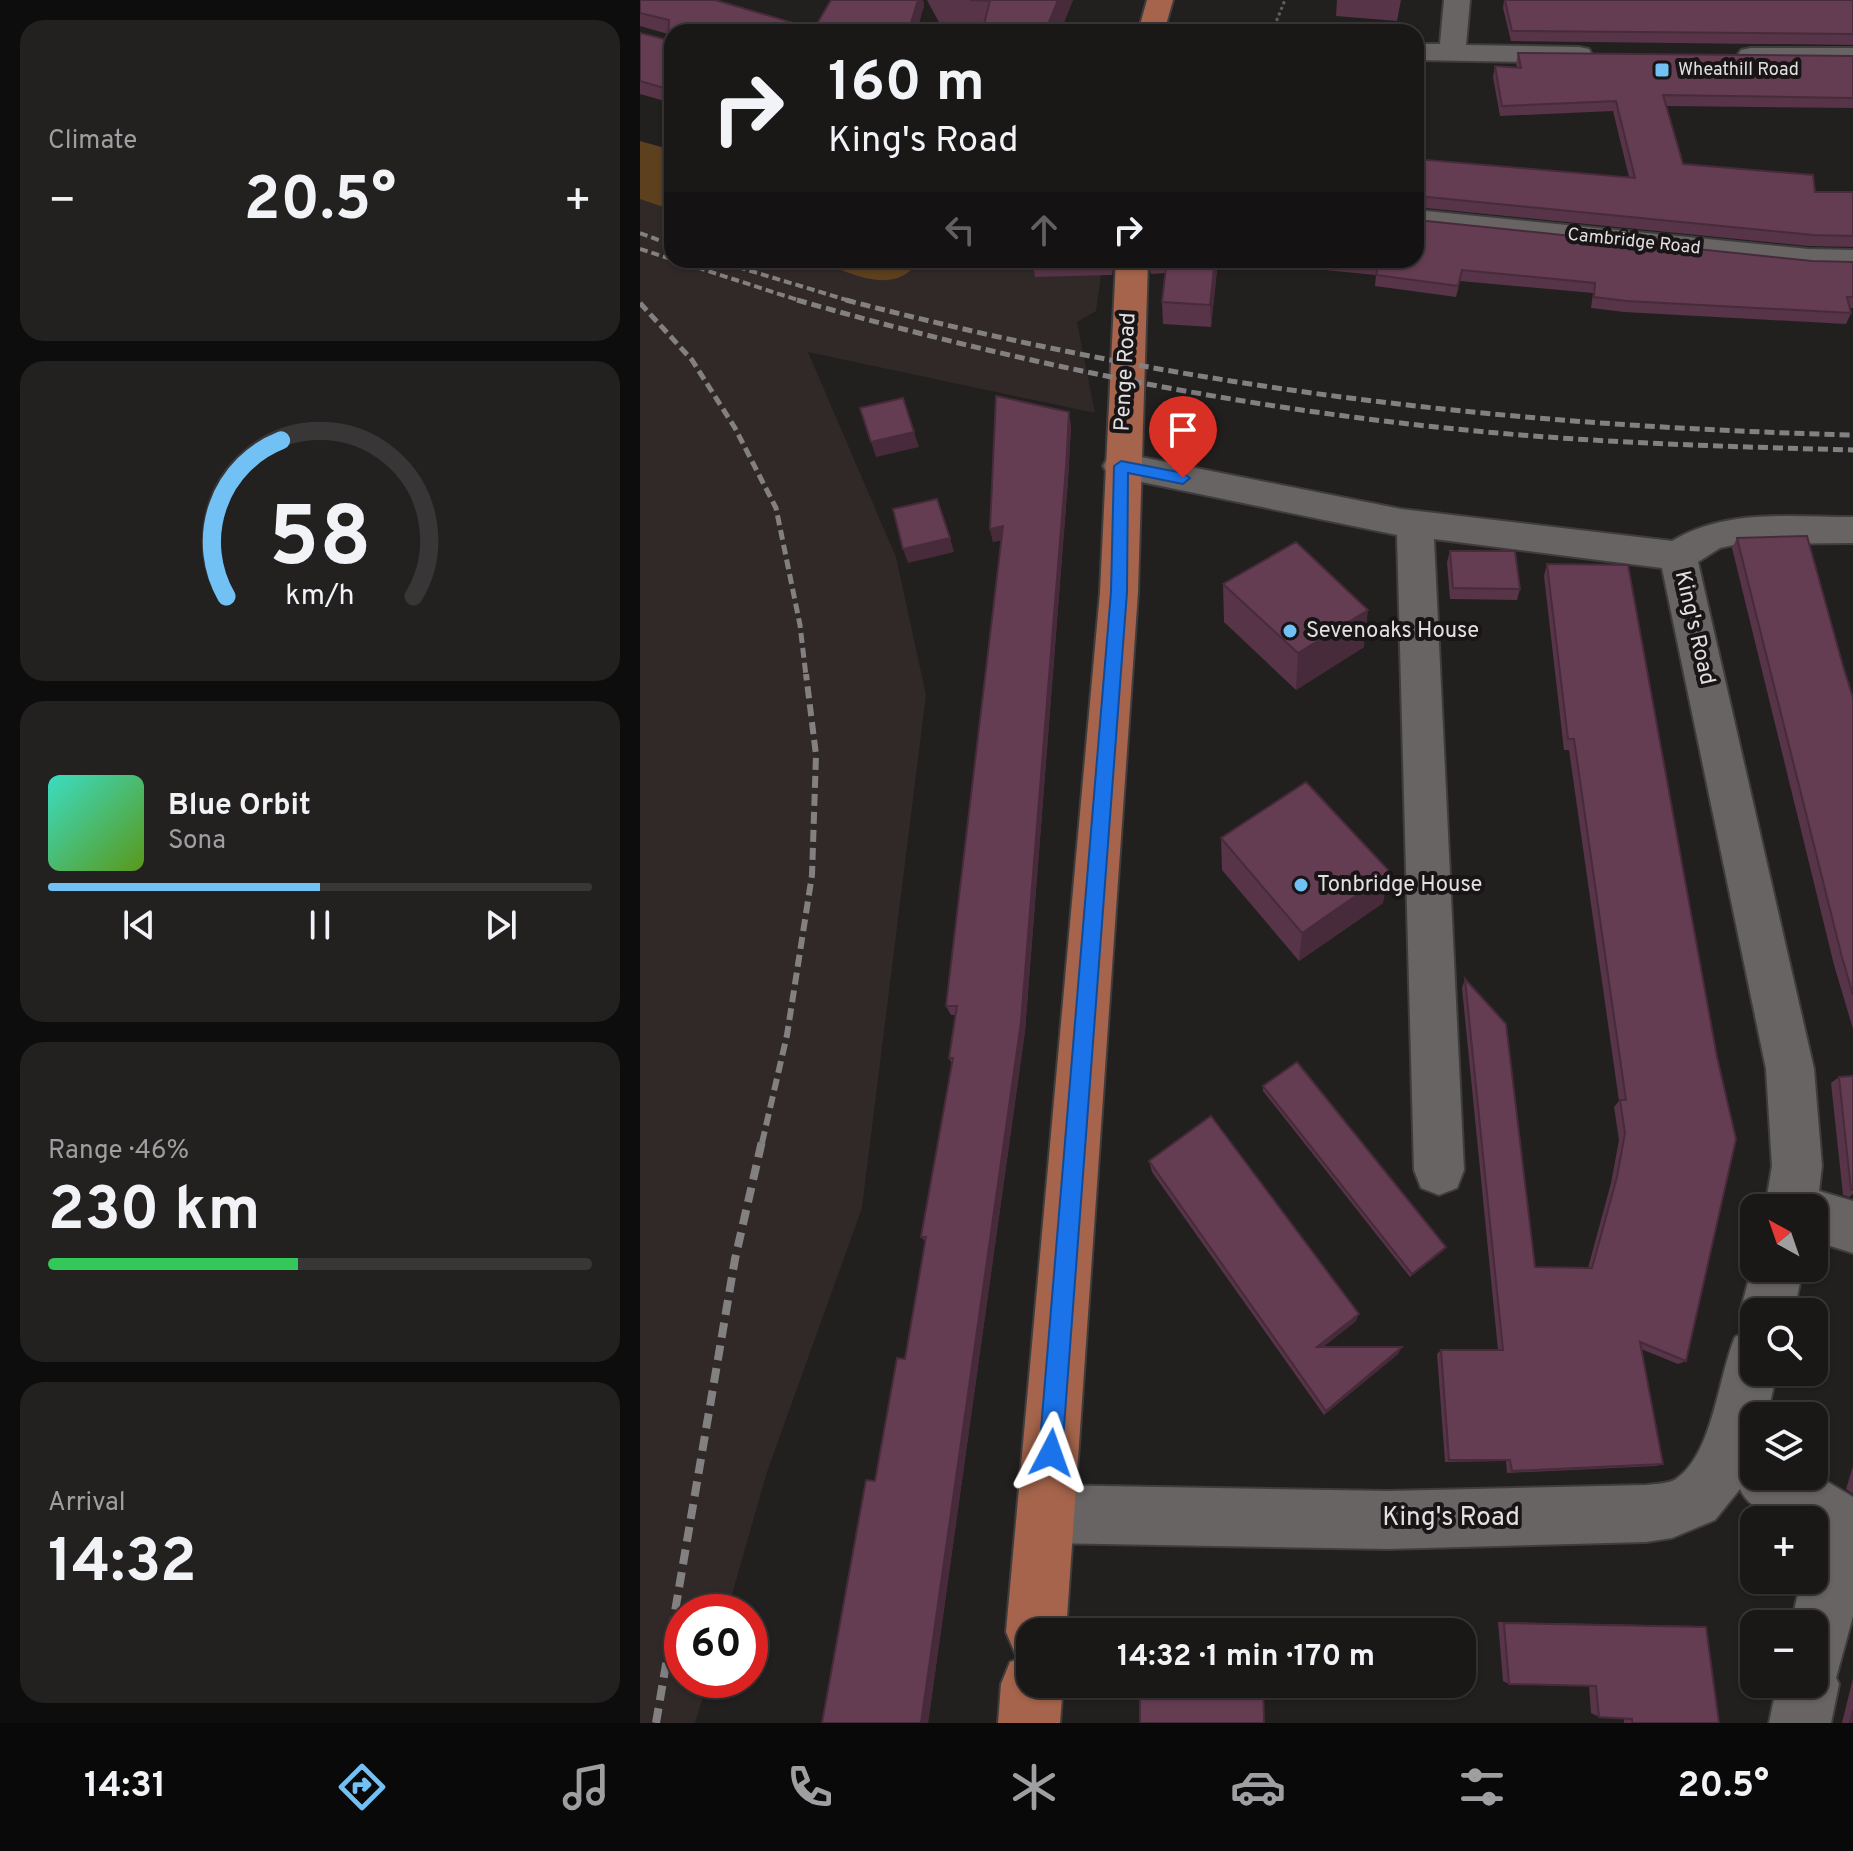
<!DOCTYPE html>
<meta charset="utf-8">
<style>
body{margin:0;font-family:Overpass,sans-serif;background:#232020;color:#f1f3f6;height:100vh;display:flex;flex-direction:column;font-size:30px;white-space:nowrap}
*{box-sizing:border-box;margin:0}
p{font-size:26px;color:#9f9fa1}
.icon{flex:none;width:44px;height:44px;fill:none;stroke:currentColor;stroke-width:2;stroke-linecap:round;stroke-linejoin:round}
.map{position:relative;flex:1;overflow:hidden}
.panel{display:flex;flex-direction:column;gap:20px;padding:20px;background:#0e0d0d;width:640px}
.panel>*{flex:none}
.top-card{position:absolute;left:24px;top:24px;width:760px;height:244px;border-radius:24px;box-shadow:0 2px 6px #0004,0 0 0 2px #383636;background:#1a1717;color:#f1f3f6;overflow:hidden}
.needle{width:52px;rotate:320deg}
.tools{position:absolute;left:1100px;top:1194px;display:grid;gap:16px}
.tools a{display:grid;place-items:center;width:88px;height:88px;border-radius:16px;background:#1a1717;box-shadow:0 2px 6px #0004,0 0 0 2px #383636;font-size:40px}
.speed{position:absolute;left:24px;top:1594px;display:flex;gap:16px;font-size:40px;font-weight:700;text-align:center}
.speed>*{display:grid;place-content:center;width:104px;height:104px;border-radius:50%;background:#1a1717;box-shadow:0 2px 6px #0004,0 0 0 2px #383636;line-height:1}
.speed .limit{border:12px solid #d22;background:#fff;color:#111}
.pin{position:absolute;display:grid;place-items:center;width:68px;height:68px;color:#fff;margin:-82px -34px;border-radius:50% 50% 50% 0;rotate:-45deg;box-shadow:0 0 8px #0007}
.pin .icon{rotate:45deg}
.me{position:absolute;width:88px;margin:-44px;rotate:4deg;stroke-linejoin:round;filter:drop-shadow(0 0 6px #0008)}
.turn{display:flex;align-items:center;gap:28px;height:168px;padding:0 32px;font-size:36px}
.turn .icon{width:104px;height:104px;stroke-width:2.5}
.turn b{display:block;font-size:56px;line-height:68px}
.lanes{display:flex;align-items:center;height:76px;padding:0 32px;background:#0003;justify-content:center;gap:40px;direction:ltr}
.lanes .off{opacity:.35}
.big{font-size:60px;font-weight:700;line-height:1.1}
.panel .tile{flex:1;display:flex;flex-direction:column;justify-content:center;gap:12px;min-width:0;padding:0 28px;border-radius:24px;background:#232020}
.panel .dial{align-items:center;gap:0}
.dial svg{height:208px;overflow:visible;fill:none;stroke:#383636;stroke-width:7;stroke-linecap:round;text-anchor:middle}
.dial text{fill:#f1f3f6;stroke:none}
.song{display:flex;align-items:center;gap:24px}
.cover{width:96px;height:96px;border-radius:12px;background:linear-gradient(135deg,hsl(170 70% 55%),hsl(90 70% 35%))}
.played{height:8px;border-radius:4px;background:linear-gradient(90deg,#71c1f4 50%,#383636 50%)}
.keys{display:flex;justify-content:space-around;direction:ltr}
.heat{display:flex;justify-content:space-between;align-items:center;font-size:44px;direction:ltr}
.charge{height:12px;border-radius:6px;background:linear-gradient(90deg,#34c759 46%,#383636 0)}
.trip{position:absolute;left:376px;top:1618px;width:460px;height:80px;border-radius:24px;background:#1a1717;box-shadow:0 2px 6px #0004,0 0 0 2px #383636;font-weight:700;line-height:80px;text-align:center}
.tab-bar{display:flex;height:128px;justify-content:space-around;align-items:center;background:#0a0909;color:#9f9fa1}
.tab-bar .icon{width:56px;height:56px}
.tab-bar .active{color:#71c1f4}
.tab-bar b{font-size:36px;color:#f1f3f6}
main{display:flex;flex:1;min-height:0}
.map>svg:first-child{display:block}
.built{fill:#312828}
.forest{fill:#5d401e}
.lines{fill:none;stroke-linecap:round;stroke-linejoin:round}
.minor-casing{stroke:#3e3c3c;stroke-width:4}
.major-casing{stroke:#3e3c3c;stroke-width:4}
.path{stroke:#625f5f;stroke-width:3;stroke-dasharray:3 3;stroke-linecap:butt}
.minor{fill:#686464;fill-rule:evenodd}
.major{fill:#a5644b;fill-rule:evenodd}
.rail-far3{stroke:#828080;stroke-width:4;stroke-dasharray:8 4;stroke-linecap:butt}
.rail-far2{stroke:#828080;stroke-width:5;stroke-dasharray:10 5;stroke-linecap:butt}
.rail-far1{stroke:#828080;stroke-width:6;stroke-dasharray:12 6;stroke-linecap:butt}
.rail{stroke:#828080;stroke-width:8;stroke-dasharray:15 8;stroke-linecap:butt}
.wall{fill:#573447}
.shaded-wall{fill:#472b3a}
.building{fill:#653d53;stroke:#472b3a;stroke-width:2}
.route{fill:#1a73e8;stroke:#114b97;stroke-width:2}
.poi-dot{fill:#71c1f4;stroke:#191516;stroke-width:3}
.labels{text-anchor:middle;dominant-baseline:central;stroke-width:8;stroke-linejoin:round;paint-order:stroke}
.far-poi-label{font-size:18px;fill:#e1dfdf;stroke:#191516;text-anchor:start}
.far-street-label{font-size:18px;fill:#e1dfdf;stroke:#191516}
.street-label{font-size:22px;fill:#e1dfdf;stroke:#191516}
.poi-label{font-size:22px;fill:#e1dfdf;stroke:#191516;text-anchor:start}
.near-street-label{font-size:26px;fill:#e1dfdf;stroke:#191516}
</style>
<main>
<section class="panel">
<div class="tile"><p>Climate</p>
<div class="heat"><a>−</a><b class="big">20.5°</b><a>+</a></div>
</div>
<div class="tile dial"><svg viewBox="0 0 100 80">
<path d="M14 69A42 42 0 1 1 86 69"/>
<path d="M14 69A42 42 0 0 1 35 9" stroke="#71c1f4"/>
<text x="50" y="56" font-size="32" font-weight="700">58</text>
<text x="50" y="72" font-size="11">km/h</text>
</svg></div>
<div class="tile">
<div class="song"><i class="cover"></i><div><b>Blue Orbit</b><p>Sona</p></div></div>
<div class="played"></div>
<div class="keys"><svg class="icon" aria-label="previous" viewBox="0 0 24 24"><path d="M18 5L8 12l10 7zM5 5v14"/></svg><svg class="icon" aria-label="pause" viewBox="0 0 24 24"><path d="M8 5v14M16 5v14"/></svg><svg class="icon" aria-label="next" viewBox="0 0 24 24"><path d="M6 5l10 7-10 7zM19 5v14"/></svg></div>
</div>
<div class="tile"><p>Range · 46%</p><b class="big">230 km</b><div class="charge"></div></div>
<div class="tile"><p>Arrival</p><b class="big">14:32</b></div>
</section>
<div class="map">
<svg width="1213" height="1723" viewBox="0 0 1213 1723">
<rect width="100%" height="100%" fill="#221f1f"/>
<path class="built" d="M0 186 32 195V260H245L272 268 281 260H463L456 311 437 322 455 413 168 352 256 557 286 695 222 1208 127 1472 87 1612H42V1680H68L55 1723H0Z"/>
<path class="forest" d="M0 141 32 150V210L0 199Z
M175 260H245L273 268C247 295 204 270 175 260Z"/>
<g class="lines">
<g class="minor-casing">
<path id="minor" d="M804 0H830L826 45 939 47 949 49 952 55 949 61 939 63 776 60V44H800Z
M1111 48H1213V64L1101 62 1097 56 1101 50Z
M776 210 1168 249 1213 250V270L1168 269 776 228Z
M481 453 761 509 1032 541C1087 508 1151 517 1213 517V543L1098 544 1080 548 1058 562 1174 1069 1182 1166 1179 1191 1213 1201V1253L1174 1241V1208H1125L1132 1166 1126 1069 1022 568 794 539 824 1170 817 1188 799 1195 781 1188 774 1170 757 535 468 475 463 466 468 457Z
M1114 1260V1268H1163L1154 1312H1114V1372H1137L1127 1416H1114V1476L1174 1474 1213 1497V1616L1196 1678 1199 1684 1191 1723H1129L1137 1684H1174V1624H1151L1161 1580H1174V1520C1149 1520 1111 1515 1100 1489L1075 1520 1032 1538 1006 1542 748 1549 406 1543 386 1534 377 1514 386 1494 406 1485 748 1491 1006 1485C1015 1484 1028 1484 1036 1479 1073 1454 1078 1377 1095 1337L1108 1331 1100 1312Z"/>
</g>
<g class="major-casing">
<path id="major" d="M507 0H533L524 32H498Z
M476 260H508L498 592 426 1632H390V1684H423L420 1723H358L361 1684 370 1662 383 1657 375 1653 366 1632 460 592Z"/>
</g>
<path class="path" d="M632 32 645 0"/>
<use href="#minor" class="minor"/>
<use href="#major" class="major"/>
<path class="rail-far3" d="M0 233 32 245
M0 249 164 302
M75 260 213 302"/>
<path class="rail-far2" d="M157 300C393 368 635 415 881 435 991 444 1102 447 1213 450
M206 300C544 389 865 426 1213 435
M0 303 52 360 95 428 136 508 160 625 166 676"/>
<path class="rail-far1" d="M122 1143 147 1035 172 875 176 755 166 674"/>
<path class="rail" d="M16 1723 95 1259 122 1141"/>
</g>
<path class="wall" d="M0 0 174 29 191 0H283L284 6 276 32H32V103L0 94V33L28 40V34L0 26Z
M287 0H433L420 32H342L343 29 301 26Z
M697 0H761L757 21 696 16Z
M864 0H1213V45L871 41 863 8Z
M878 53 1213 56V108L1026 106 1043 164 1175 192H1213V247L1168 246 776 207V159L989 177 973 111 860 116 853 77 855 66 877 67 876 64Z
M777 220 1172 261 1213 262V308H1209L1211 313 1206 324 984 312 951 308 953 293 820 281 816 297 735 286 736 275 664 268V260H776Z
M392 260H474L472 275 395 277Z
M508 260H578L571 327 523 324 522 302 525 273 511 274Z
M431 425 428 480 385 1031 288 1723H182L235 1481 265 1359 286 1242 281 1237 312 1064 309 1058 315 1015H311L306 1006 362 540 353 542 350 529Z
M1097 538 1203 666 1213 698V1029L1194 965 1092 548Z
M810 551 880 589 877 600 810 599 807 562Z
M907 564 1046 1361 1038 1364 1001 1349 1023 1464 1016 1466 867 1473 866 1461 805 1462 797 1354 801 1350H858L822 988 825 979 895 1267 948 1268 971 1183 979 1140 974 1107 979 1101 929 750H924L904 576Z
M583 584 724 647 656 690 584 622Z
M581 838 743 903 659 961 582 870Z
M1213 1076V1194L1209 1197 1203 1195 1191 1083 1199 1077Z
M623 1086 806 1247 804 1250 770 1277 623 1091Z
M509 1161 716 1321 683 1347 758 1354 684 1415 512 1172Z
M1213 1466V1494L1206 1489Z
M858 1622 1056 1626 1066 1627 1052 1723H984V1718L959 1717 951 1713 949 1686 869 1684 863 1681Z
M1213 1678V1723H1202Z"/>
<path class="shaded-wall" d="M278 0H283L284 6 276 32H268Z
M418 0H433L420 32H405Z
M31 66 32 68V100L27 89Z
M471 260H474L472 275Z
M575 260H578L571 327 570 305Z
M429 412 431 425 428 480 385 1031 288 1723H281Z
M274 432 279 447 236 457 231 442Z
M363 526 366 539 353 542 350 529Z
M310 538 314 552 268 563 263 549Z
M728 610 724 647 656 690 658 653Z
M750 872 743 903 659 961 662 933Z
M806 1247 804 1250 770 1277 772 1274Z
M719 1314 716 1321 675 1353 677 1347Z
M762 1347 758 1354 684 1415 686 1411Z"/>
<path class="building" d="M0 0H75L174 29 191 0H278L268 32H32V66L27 89 0 81V33L28 40 29 20 0 13Z
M330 0H418L405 32H342L350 1Z
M865 0H1213V34L872 31Z
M878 53 1213 56V98L1023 95 1043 164 1173 175 1175 192H1213V236L1173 235 778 196 776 198V159L995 178 976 101 862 106 855 66 881 68Z
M776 212 777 220 1172 261 1213 262V297H1207L1211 313 987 301 954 297 955 283 822 270 818 286 736 275 739 264 691 260H776Z
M527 260H575L570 305 522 302Z
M356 396 429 412 426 467 381 1022 281 1723H182L226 1480 235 1481 257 1358 265 1359 286 1237H281L313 1058H309L317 1006H306L363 526 350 529Z
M263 398 274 432 231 442 220 408Z
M297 499 310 538 263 549 253 509Z
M1167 536 1203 666 1213 698V995L1202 957 1097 538Z
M656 542 728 610 658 653 583 584Z
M810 551H875L880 589 813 588Z
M907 564 988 565 1077 1057 1096 1139 1046 1361 1000 1342 1023 1464 872 1471 870 1460H809L801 1350H863L825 979 866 1024 895 1267 952 1268 977 1177 985 1133 980 1100H986L934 739H928Z
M666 782 750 872 662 933 581 838Z
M657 1062 806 1247 772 1274 623 1086Z
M1213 1076V1190H1211L1199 1077Z
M571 1116 719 1314 677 1347H762L686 1411 509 1161Z
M864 1623 1066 1627 1079 1723H992V1719L959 1717 956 1686 869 1684Z
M500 1684H623L624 1723H500Z
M1213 1710V1723H1210Z"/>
<path class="route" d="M481 461 543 473 550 478 543 484 488 473 487 592 422 1453 419 1461 411 1464 402 1461 399 1453 471 592 474 466Z"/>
<g class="poi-dot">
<rect x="1014" y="62" width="16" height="16" rx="4"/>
<circle cx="650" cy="631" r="8"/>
<circle cx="661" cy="885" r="8"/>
</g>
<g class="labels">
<g class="far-poi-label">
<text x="1038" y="70">Wheathill Road</text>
</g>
<g class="far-street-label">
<text transform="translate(994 242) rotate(6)">Cambridge Road</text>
</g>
<g class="street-label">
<text transform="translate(486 372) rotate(-87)">Penge Road</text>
<text transform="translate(1054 628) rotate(77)">King's Road</text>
</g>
<g class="poi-label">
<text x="666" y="631">Sevenoaks House</text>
<text x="677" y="885">Tonbridge House</text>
</g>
<g class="near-street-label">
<text x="811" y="1518">King's Road</text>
</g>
</g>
</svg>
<div class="tools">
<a><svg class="needle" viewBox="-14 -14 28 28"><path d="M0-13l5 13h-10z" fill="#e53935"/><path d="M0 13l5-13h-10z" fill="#9f9fa1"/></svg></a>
<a><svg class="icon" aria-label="search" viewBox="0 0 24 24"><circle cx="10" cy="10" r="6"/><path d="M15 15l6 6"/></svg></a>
<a><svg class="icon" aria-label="layers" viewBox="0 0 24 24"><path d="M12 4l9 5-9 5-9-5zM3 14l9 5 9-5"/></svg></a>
<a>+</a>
<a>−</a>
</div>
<div class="speed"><div class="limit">60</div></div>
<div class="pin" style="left:543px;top:478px;background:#d93025"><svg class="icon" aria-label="arrive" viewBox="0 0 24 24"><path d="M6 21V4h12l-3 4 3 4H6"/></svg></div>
<svg class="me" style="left:411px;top:1453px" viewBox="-20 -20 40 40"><path d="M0-17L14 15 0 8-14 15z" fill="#1a73e8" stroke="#fff" stroke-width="4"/></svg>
<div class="trip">14:32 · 1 min · 170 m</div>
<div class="top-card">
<div class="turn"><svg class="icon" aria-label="right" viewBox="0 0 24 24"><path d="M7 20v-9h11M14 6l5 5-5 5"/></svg><div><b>160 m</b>King's Road</div></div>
<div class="lanes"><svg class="icon off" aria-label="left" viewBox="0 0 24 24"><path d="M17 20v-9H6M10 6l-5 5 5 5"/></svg><svg class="icon off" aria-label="ahead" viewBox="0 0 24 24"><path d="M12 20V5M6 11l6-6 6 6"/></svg><svg class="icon" aria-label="right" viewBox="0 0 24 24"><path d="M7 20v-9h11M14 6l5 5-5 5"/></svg></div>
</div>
</div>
</main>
<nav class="tab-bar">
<b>14:31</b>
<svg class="icon active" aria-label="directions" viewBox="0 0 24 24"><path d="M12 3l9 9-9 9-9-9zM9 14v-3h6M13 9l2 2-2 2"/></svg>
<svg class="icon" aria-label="music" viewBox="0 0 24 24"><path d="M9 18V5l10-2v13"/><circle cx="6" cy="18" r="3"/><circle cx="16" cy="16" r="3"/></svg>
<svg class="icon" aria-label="phone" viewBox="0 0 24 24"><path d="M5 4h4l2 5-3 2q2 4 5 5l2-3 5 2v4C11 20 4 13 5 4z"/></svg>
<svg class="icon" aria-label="climate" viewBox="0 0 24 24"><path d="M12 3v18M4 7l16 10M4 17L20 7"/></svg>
<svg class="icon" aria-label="car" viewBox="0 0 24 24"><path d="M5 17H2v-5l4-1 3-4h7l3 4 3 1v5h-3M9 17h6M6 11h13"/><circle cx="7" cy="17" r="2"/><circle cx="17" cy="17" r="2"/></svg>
<svg class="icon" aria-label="filters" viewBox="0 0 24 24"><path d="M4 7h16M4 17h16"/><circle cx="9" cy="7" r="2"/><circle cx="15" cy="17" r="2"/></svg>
<b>20.5°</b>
</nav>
